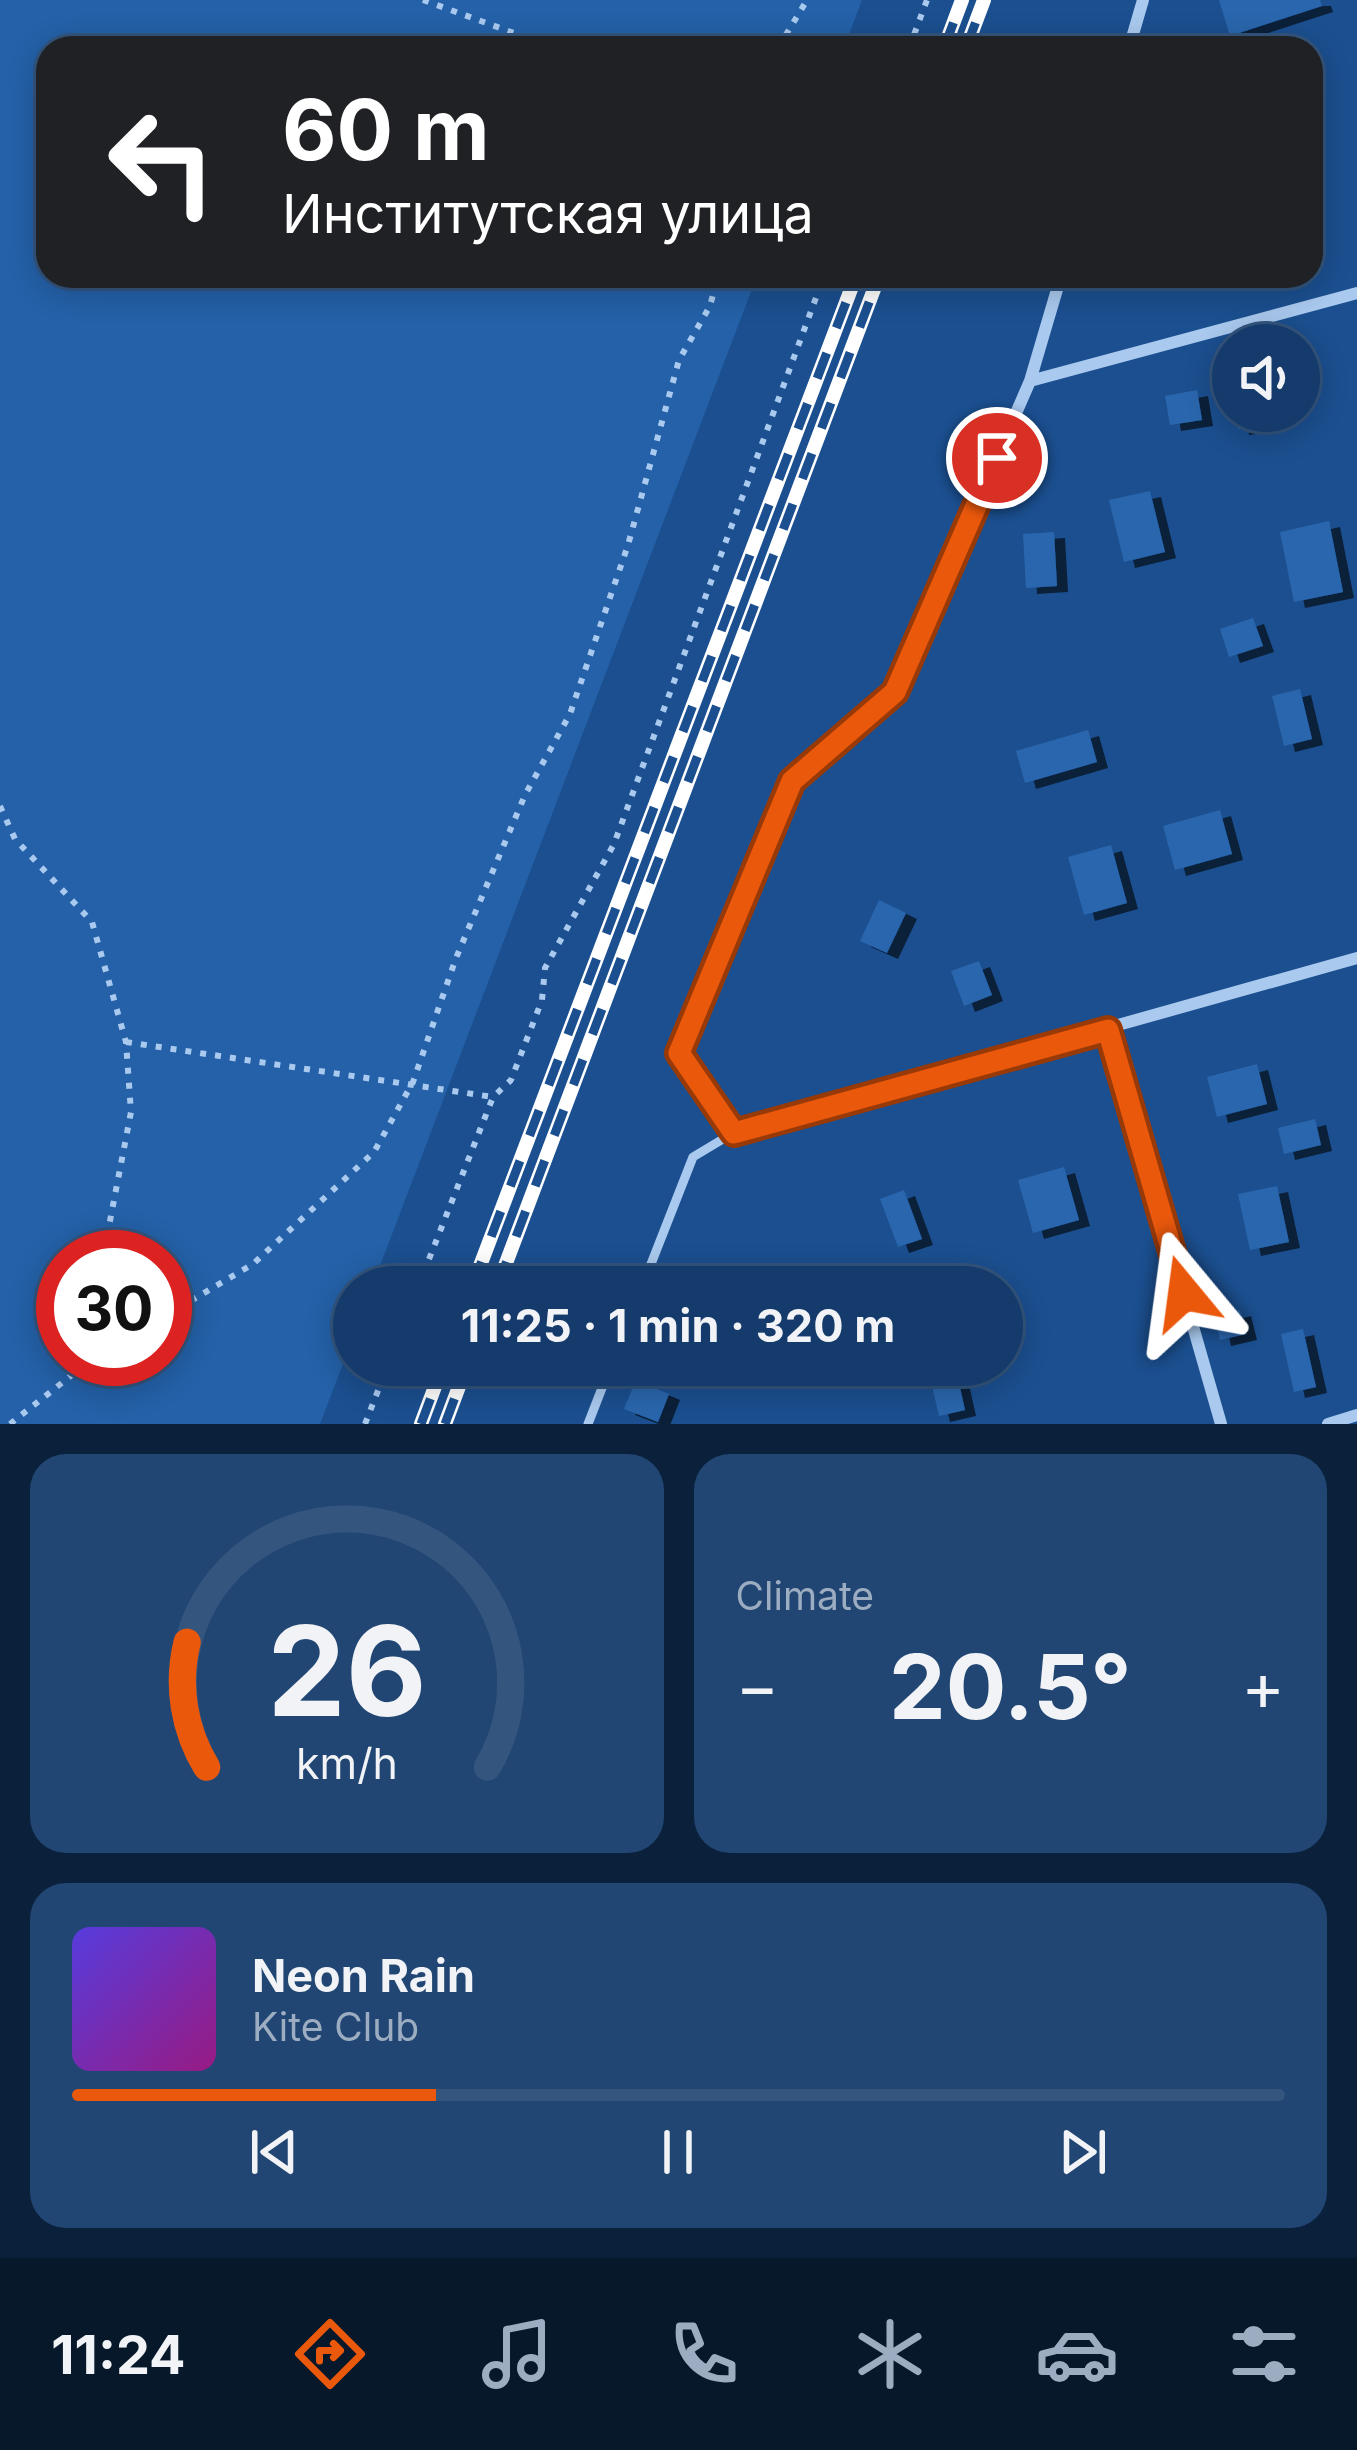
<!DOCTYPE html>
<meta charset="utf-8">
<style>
body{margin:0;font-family:Inter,sans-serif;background:#214673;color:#f1f3f6;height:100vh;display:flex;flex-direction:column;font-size:45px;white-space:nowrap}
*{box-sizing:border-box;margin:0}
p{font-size:39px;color:#9dadc1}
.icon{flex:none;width:66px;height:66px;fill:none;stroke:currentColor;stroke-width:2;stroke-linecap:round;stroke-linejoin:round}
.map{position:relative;height:1424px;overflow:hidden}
.details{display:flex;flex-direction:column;gap:30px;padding:30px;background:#0b203b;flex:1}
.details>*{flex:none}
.top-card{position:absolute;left:36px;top:36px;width:1287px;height:252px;border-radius:36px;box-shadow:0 6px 30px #0003,0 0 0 3px #33557e;background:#202124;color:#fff;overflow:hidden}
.controls{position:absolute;left:1212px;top:324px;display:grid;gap:24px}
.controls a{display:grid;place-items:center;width:108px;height:108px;border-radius:50%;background:#143b6b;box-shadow:0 6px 30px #0003,0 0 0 3px #33557e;font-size:60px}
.speed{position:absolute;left:36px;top:1230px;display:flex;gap:24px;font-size:60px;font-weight:700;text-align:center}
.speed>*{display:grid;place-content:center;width:156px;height:156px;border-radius:50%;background:#143b6b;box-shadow:0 6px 30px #0003,0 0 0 3px #33557e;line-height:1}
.speed .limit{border:18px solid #d22;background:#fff;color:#111}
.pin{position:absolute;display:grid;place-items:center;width:102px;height:102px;color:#fff;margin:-51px;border:6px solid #fff;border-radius:50%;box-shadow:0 3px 12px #0007}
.me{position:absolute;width:132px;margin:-66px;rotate:344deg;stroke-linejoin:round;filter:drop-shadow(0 0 9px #0008)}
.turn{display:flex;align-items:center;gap:42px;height:252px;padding:0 48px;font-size:54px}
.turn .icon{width:156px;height:156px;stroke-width:2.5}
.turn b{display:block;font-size:84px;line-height:102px}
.big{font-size:90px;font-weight:700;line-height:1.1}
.details .widget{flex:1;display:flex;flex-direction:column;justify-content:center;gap:18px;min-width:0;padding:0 42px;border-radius:36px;background:#214673}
.details .dial{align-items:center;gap:0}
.dial svg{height:312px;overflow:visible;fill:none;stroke:#33557e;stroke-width:7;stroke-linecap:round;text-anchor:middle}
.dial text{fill:#f1f3f6;stroke:none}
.song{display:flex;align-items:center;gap:36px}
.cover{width:144px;height:144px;border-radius:18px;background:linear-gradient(135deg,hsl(250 70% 55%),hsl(310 70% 35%))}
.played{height:12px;border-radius:6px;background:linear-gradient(90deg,#ea580c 30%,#33557e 30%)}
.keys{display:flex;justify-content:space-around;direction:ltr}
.heat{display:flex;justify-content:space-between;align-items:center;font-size:66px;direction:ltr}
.details .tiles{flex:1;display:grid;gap:30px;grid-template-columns:1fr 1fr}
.widget:last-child{grid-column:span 2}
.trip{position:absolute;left:333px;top:1266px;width:690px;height:120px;border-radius:60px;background:#143b6b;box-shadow:0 6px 30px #0003,0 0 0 3px #33557e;font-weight:700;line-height:120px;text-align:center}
.tab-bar{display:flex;height:192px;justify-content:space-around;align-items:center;background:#08182b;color:#9dadc1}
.tab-bar .icon{width:84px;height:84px}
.tab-bar .on{color:#ea580c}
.tab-bar b{font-size:54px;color:#f1f3f6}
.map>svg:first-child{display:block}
.green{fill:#2461a8;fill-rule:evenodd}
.building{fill:#2a66ad;filter:url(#shadow)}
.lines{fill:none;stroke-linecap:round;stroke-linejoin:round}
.path{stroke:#a9c9ee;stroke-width:6;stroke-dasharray:6 9;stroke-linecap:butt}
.lane{stroke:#a9c9ee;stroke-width:9}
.street{stroke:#a9c9ee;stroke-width:12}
.rail-casing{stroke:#fff;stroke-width:14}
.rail{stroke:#1b4f8f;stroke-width:9;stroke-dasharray:27;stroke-linecap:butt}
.route-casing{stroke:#983908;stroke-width:30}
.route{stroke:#ea580c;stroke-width:21}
</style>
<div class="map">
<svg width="1357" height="1424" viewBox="0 0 1357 1424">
<defs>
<filter id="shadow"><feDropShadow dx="11" dy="6" stdDeviation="0" flood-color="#0009"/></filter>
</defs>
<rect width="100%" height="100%" fill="#1b4f8f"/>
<path class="green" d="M0 0H862L844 48H48V276H757L372 1287H354V1335L320 1424H0ZM63 1257H165V1359H63Z"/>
<path class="building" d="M1219 0H1320L1322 6 1230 36Z
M1197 390 1202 420 1170 425 1165 396Z
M1236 411H1277L1279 424 1238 429Z
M1150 491 1165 552 1124 562 1109 500Z
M1329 521 1343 592 1294 602 1280 532Z
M1054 532 1057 586 1026 588 1023 534Z
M1253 618 1263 646 1229 657 1220 629Z
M1300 689 1312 739 1284 746 1272 696Z
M1088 730 1097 762 1025 783 1016 751Z
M1220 810 1232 854 1175 870 1163 826Z
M1111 845 1127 903 1084 915 1068 857Z
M879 900 906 913 887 953 860 941Z
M979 961 992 995 964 1006 951 971Z
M1257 1064 1267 1104 1217 1117 1207 1077Z
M1315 1119 1321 1145 1284 1154 1278 1128Z
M1064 1167 1079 1220 1033 1233 1018 1180Z
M1277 1186 1289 1242 1250 1250 1238 1194Z
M904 1190 922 1239 898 1247 880 1199Z
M741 1265 785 1287H730Z
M1240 1310 1246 1334 1220 1340 1215 1317Z
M1303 1329 1316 1387 1294 1392 1281 1334Z
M955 1365 965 1410 939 1416 928 1369Z
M636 1380 669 1394 658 1422 624 1409Z"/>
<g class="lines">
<path class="path" d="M423 0 555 48
M778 48 807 0
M909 48 927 0
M0 806 15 839 92 922 126 1042 131 1112 103 1257
M126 1042 493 1097
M418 1287 493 1097 511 1080 542 1000 545 968 614 844 824 276
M165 1316 253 1264 374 1152 413 1082 456 958 525 795 570 714 628 545 679 360 710 306 718 276
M10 1424 92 1359
M365 1424 388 1365"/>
<path class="lane" d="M642 1287 693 1157 733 1133
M588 1424 611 1365"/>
<path class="street" d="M1129 48 1143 0
M1061 276 1030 381 895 691 792 781 678 1053 733 1133 1357 958
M1030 381 1357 293
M1108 1030 1221 1424
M1328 1424 1357 1415"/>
<g class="rail-casing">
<path id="rail" d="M944 48 962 0
M966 48 984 0
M472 1287 856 276
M497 1287 879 276
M421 1424 443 1365
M445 1424 467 1365"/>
</g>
<use href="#rail" class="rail"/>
</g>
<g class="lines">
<g class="route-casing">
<path id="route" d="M997 458 895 692 792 781 679 1053 734 1133 1108 1030 1184 1293"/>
</g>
<use href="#route" class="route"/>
</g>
</svg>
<div class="controls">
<a><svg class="icon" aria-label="sound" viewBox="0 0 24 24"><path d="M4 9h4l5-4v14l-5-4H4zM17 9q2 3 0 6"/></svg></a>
</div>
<div class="speed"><div class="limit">30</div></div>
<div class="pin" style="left:997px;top:458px;background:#d93025"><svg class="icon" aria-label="arrive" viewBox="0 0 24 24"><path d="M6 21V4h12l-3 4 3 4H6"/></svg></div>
<svg class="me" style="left:1184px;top:1293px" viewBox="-20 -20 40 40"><path d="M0-17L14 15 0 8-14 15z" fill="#ea580c" stroke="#fff" stroke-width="4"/></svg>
<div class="trip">11:25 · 1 min · 320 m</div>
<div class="top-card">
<div class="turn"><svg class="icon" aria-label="left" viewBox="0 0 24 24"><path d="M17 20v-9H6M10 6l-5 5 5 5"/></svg><div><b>60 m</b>Институтская улица</div></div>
</div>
</div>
<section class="details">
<div class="tiles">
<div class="widget dial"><svg viewBox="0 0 100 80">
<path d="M14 69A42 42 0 1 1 86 69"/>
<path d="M14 69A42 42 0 0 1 9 37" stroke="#ea580c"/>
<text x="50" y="56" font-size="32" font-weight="700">26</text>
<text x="50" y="72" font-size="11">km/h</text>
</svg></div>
<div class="widget"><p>Climate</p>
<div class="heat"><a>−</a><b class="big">20.5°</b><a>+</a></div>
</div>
<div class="widget">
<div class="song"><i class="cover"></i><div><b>Neon Rain</b><p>Kite Club</p></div></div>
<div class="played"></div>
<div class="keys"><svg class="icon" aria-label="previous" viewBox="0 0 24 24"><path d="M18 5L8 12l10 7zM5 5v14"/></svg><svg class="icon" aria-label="pause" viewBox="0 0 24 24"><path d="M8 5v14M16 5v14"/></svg><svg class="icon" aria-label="next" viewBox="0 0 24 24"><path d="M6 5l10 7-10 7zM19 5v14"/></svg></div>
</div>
</div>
</section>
<nav class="tab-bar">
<b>11:24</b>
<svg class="icon on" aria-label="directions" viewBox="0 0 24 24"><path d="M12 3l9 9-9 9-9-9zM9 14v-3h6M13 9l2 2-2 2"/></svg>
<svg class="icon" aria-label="music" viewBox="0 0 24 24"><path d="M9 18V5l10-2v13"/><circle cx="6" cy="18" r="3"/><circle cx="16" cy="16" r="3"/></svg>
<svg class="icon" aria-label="phone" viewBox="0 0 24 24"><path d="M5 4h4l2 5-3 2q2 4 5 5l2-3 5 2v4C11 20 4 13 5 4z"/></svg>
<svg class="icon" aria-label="climate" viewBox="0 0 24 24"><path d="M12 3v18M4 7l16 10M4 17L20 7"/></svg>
<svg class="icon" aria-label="car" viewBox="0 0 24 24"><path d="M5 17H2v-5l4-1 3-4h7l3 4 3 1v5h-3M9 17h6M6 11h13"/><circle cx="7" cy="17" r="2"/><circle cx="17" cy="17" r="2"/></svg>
<svg class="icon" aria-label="filters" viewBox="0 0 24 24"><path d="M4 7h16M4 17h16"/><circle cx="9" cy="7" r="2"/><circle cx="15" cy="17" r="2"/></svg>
</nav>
